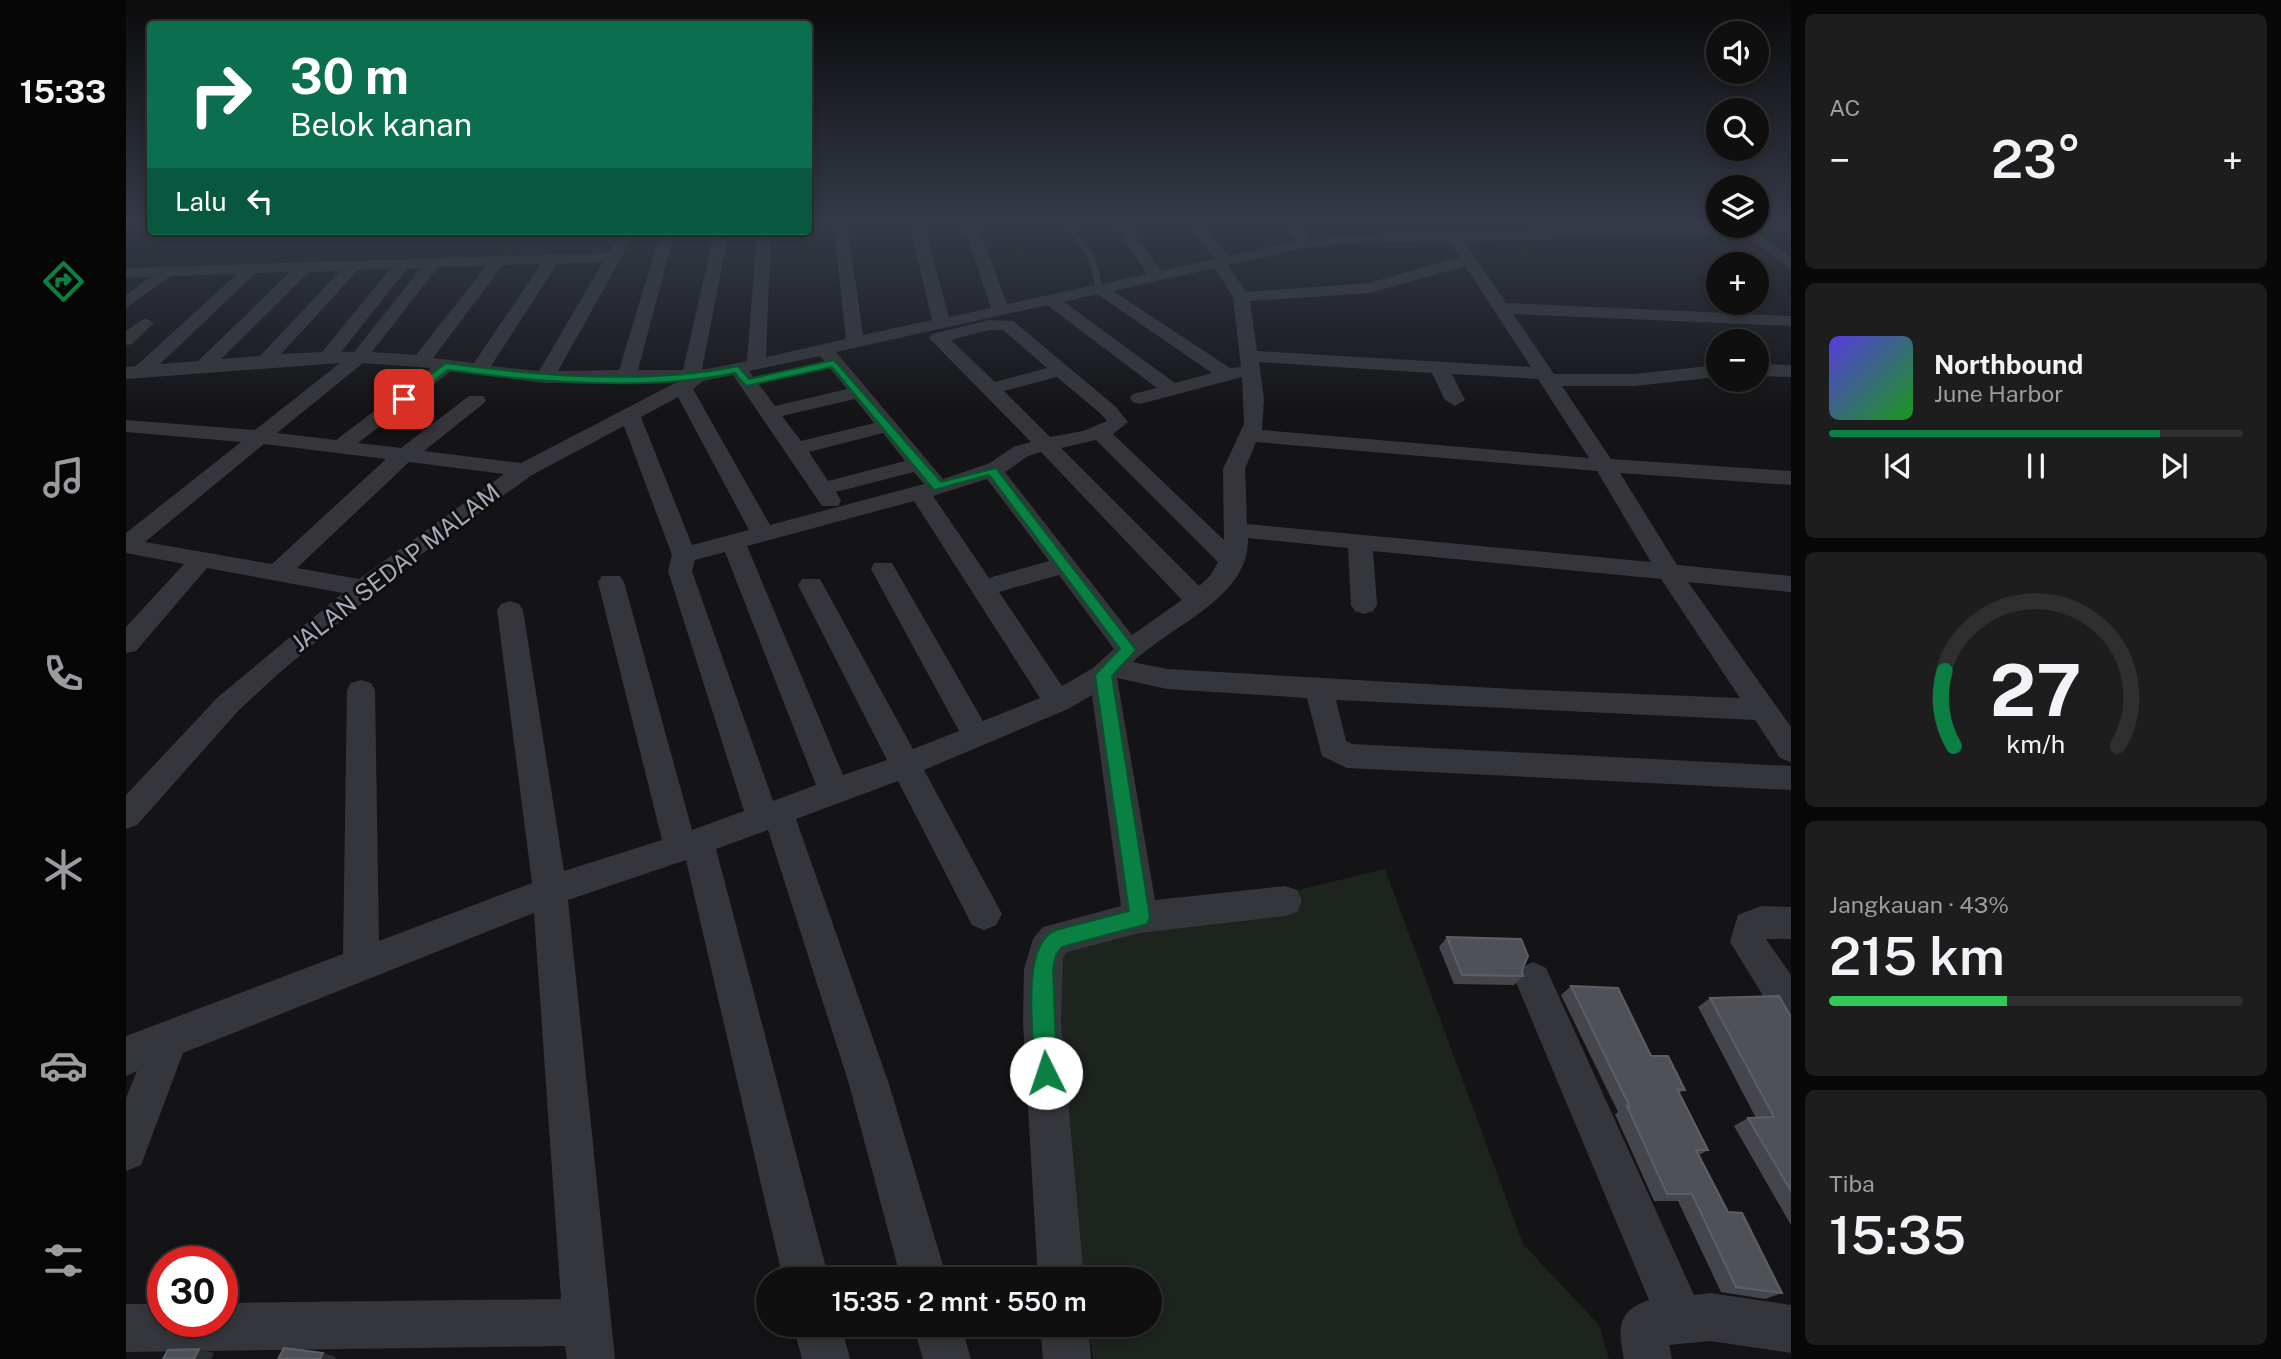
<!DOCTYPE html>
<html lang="id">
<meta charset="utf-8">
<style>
body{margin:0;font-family:"Public Sans",sans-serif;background:#1d1d1e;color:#f1f3f6;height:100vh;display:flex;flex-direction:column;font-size:26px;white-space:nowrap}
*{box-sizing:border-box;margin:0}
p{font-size:23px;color:#9b9c9f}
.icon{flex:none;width:38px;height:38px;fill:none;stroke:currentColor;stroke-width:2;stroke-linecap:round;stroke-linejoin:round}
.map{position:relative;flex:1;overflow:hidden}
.details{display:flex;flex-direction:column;gap:14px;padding:14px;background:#080809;width:490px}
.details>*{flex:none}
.banner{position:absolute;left:21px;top:21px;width:665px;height:214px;border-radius:7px;box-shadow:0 4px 10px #0003,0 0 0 2px #2f2f30;background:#0b6e4f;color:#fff;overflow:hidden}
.buttons{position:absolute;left:1580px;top:21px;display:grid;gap:14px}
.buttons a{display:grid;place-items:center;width:63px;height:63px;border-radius:50%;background:#0f0f10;box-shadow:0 4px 10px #0003,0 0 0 2px #2f2f30;font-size:35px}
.speed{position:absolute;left:21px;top:1246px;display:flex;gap:14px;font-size:35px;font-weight:700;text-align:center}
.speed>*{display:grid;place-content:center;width:91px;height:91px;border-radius:50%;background:#0f0f10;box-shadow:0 4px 10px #0003,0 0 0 2px #2f2f30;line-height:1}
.speed .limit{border:10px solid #d22;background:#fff;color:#111}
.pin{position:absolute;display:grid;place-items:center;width:60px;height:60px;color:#fff;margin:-30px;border-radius:14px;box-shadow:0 4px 10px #0006}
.me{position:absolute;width:77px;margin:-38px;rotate:356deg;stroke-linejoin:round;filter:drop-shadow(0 0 5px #0008)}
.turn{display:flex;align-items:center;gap:24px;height:147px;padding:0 28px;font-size:32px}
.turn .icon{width:91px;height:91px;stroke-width:2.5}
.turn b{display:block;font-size:49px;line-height:60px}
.then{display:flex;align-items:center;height:66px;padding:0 28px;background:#0003;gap:14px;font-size:26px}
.big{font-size:52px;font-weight:600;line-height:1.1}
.details .card{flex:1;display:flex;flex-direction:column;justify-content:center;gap:10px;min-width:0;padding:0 24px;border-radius:10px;background:#1d1d1e}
.details .dial{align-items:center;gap:0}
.dial svg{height:182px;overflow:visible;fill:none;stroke:#2f2f30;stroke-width:7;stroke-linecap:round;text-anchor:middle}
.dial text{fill:#f1f3f6;stroke:none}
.song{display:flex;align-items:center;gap:21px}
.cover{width:84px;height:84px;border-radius:10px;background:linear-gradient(135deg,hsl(250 70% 55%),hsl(120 70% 35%))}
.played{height:7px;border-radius:4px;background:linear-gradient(90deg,#0b8043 80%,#2f2f30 80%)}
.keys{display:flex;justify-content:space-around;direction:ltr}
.heat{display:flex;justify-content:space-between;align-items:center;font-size:38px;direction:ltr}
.charge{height:10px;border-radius:5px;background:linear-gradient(90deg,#34c759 43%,#2f2f30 0)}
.trip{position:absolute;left:630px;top:1267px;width:406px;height:70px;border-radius:35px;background:#0f0f10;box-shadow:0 4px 10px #0003,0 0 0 2px #2f2f30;font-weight:600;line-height:70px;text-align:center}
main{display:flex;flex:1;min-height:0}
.tab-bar{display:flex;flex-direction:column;width:126px;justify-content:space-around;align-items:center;background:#060606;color:#9b9c9f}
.tab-bar .icon{width:49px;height:49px}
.tab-bar .selected{color:#0b8043}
.tab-bar b{font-size:32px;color:#f1f3f6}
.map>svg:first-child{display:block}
.green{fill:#1c241d}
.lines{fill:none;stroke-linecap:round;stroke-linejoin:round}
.service{fill:#35363b;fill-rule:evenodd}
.minor{fill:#35363b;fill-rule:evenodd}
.wall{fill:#45464b}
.shaded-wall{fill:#2d2e31}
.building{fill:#505157;stroke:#5d5f66;stroke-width:2}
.route{fill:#0b8043;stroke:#07532c;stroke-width:2}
.labels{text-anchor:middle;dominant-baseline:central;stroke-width:6;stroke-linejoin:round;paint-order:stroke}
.street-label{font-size:24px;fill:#a5aab6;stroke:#0f0f11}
</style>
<main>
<nav class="tab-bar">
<b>15:33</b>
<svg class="icon selected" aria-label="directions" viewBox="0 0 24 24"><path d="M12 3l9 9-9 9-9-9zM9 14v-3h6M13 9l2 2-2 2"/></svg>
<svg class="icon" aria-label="music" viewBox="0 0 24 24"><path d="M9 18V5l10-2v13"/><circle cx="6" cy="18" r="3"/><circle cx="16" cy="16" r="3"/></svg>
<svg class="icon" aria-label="phone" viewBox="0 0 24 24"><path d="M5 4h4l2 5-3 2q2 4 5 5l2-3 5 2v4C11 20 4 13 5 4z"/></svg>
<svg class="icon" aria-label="climate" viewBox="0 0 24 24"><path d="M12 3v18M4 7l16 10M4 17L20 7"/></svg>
<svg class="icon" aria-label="car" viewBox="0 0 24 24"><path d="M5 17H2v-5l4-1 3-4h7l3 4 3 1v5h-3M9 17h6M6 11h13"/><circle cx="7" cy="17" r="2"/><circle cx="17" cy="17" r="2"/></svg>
<svg class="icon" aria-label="filters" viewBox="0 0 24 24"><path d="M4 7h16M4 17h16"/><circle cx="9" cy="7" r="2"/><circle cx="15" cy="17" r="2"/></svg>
</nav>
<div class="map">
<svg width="1665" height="1359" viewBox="0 0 1665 1359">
<rect width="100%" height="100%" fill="#141416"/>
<path class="green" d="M1259 869 1397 1244 1473 1325 1483 1359H967L962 1325H1024V1279H956L911 953Z"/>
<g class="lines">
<path class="service" d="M938 222H944L970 259 977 291 970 289 962 259Z
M568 231H578L588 236 581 238Z"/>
<path class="minor" d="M707 222H721L737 335 806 320 783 222H797L823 317 865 308 836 222H850L881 304 1021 274 986 222H1000L1035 271 1089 259 1060 222H1074L1103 256 1171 241 1153 222H1168L1185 239 1224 235 1665 224V232L1632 233 1665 257V269L1615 234 1338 241 1380 303 1665 316V326L1387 314 1428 374H1508L1592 365V377L1508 386H1436L1485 459 1665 471V485L1494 473 1551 565 1665 576V592L1562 582 1665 727V762L1654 758 1629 720 1210 700 1220 741 1226 744 1665 766V790L1221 768 1196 756 1181 698 1041 689 991 678 1029 900 1159 886 1171 890 1176 901 1171 912 1159 916 1014 933 941 952 937 958 935 1022 958 1279H912L897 1022 898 969 907 939 917 927 995 906 966 695 942 709 798 770 870 903 876 914 870 925 858 930 846 925 772 781 670 819 763 1084 821 1279H775L723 1084 642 830 590 849 703 1279H657L560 860 442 900 489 1359H441L439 1346 0 1352V1304H37V1321H96V1303L435 1299 408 913 57 1053 15 1165 0 1171V1098L11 1071 0 1076V1036L217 954 221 690 225 683 235 680 245 683 249 690 253 941 406 883 371 610 375 604 384 601 393 604 397 610 438 871 536 840 472 582 476 576H494L498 582 566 830 618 811 542 571 546 555 498 426 406 475 290 558 152 674 112 711 11 825 0 829V795L92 697 217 593 81 568 10 651 0 653V627L58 564 0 553V533L115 442 0 432V420L129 430 214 363 0 379V367L10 366 111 274 45 276 0 308V295L24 277 0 278V268L483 253 496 231H510L432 371 493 370 535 231H549L512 370H557L586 243 577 236 584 232 601 241 576 369H581L621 361 631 231H645L640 357 720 339ZM1323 241 1334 257 1243 283 1120 292 1102 265 1178 248 1224 243ZM477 262 413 371 365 366 431 264ZM415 264 348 363 307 358 377 265ZM360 266 290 355 246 352 312 267ZM1339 266 1405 367 1131 351 1124 301 1244 293ZM295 268 228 352H215L281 269ZM1089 268 1107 297 1115 367 1104 368 987 291ZM264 269 196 352 155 354 232 270ZM214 271 134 356 95 359 183 272ZM164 272 72 361 34 364 130 273ZM971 294 1086 373 1049 383 938 302ZM921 305 1031 388 1007 394 1004 398 1007 402 1014 404 1116 377 1118 424 1097 469 1098 540 987 434 1002 422 989 406 887 321 863 320 806 334 803 338 905 442 887 447 864 463 817 479 710 352ZM863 330H877L921 368 869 382 825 340ZM694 356 721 389 649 406 623 371ZM1133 362 1306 373 1319 400 1329 406 1339 400 1326 374 1412 379 1463 458 1136 430 1138 399ZM237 363 305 368 210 440 151 433ZM325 371 419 383 553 381 395 463 298 451 357 404 360 400 357 396H343L275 448 232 443ZM607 375 696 506H712L715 501 710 492 788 472 798 484 644 525 567 389 577 381ZM931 377 975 414 981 421 957 431 924 437 878 391ZM552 397 623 530 566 545 515 417ZM729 399 748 423 675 441 656 416ZM757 433 779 461 702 481 683 452ZM970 440 1092 562 1084 576 1073 586 935 448ZM1130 442 1471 471 1525 562 1121 524 1119 469ZM138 444 260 459 146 564 19 542ZM915 452 1056 600 1006 635 879 472 902 456ZM283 462 378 474 233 579 171 568ZM861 479 923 561 863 578 807 496ZM788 501 914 698 857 721 766 563H748L745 569 833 731 787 749 694 579H676L672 585 761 760 717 775 621 546ZM1122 538 1222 548 1225 605 1229 611 1238 614 1247 611 1251 605 1247 551 1535 579 1614 698 1387 689 1041 669 1007 662C1045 625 1124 598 1122 538ZM599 552 690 785 647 801 566 571 569 560ZM933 575 988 649 967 668 936 686 873 592Z
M19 318 28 323 6 344 0 345V331Z
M1631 364 1665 365V377L1631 376Z
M1635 906 1665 907V939H1640L1665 975V1025L1652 1020 1604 942 1612 915Z
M1407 962 1420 968 1568 1295 1584 1293 1665 1305V1353L1584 1341 1543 1345 1546 1359H1498C1492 1330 1490 1311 1523 1300L1389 980 1394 968Z
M667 1325H715L724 1359H676Z
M787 1325H835L845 1359H797Z
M914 1325H962L965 1359H917Z"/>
</g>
<path class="wall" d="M1321 937 1396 970 1397 976 1388 985 1328 984 1313 947Z
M1445 986 1525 1056 1559 1090 1553 1093 1582 1150 1573 1155 1602 1212 1656 1293 1639 1299 1595 1292 1552 1201H1528L1489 1114 1492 1112 1435 995Z
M1584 998 1665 1017V1225L1608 1126 1622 1118H1630L1572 1007Z"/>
<path class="shaded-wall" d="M73 1349 88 1353 85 1359H68Z
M197 1353 210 1357 209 1359H194Z"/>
<path class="building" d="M1321 937 1395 939 1402 956 1396 970 1397 976 1336 975Z
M1445 986 1492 988 1525 1056H1542L1559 1090 1551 1089 1582 1150H1570L1602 1212 1616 1213 1656 1293 1610 1287 1566 1194H1541L1501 1106 1504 1107Z
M1653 996 1665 1017V1191L1622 1118 1648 1117 1584 998Z
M158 1348 197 1353 194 1359H152Z
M73 1349 68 1359H37L42 1350Z"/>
<linearGradient id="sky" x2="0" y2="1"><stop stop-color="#0b0b0c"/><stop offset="0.54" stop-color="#343a47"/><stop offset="1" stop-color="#343a47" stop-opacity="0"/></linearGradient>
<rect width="1665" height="412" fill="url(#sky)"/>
<path class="route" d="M708 360 815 482 870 468 1010 650 986 676 1024 917 1021 924 1014 926 936 947 930 955 927 969 931 1073 928 1081 920 1085 912 1081 909 1073C908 1040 893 944 930 930L1003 911 969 675 994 649 863 475 808 490 706 367 620 386 609 373C524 391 409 382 322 370L282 401 272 399 320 363C411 376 522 385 612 366L623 379Z"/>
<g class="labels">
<g class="street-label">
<text transform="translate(269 567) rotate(-38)">JALAN SEDAP MALAM</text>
</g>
</g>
</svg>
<div class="buttons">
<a><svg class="icon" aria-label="sound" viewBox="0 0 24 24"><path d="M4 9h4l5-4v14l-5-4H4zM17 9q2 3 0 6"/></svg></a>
<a><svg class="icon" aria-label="search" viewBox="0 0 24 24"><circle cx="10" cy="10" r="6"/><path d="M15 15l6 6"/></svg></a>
<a><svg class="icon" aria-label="layers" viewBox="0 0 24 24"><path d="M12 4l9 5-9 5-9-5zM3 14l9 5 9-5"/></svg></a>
<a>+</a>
<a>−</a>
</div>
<div class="speed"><div class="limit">30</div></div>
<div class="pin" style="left:278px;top:399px;background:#d93025"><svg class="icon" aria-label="arrive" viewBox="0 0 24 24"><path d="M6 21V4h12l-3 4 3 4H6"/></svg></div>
<svg class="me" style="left:920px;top:1073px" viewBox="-20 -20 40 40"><circle r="19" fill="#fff"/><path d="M0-13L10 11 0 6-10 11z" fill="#0b8043"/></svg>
<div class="trip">15:35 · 2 mnt · 550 m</div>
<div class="banner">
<div class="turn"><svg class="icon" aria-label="right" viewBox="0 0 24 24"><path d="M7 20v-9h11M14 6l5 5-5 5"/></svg><div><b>30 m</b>Belok kanan</div></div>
<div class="then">Lalu<svg class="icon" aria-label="left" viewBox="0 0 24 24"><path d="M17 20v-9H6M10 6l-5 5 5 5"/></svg></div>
</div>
</div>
<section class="details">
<div class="card"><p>AC</p>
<div class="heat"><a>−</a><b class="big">23°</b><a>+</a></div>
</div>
<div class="card">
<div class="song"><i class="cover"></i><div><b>Northbound</b><p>June Harbor</p></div></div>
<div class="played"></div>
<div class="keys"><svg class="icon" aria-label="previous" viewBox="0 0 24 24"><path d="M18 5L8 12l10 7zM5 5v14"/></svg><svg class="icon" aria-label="pause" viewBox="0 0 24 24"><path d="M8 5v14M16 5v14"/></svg><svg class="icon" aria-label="next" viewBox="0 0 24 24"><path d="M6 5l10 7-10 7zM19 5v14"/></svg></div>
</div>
<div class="card dial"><svg viewBox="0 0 100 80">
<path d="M14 69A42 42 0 1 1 86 69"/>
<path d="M14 69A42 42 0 0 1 10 36" stroke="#0b8043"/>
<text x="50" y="56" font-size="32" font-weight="700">27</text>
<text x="50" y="72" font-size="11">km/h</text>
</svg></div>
<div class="card"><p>Jangkauan · 43%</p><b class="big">215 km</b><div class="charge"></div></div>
<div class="card"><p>Tiba</p><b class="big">15:35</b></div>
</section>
</main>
